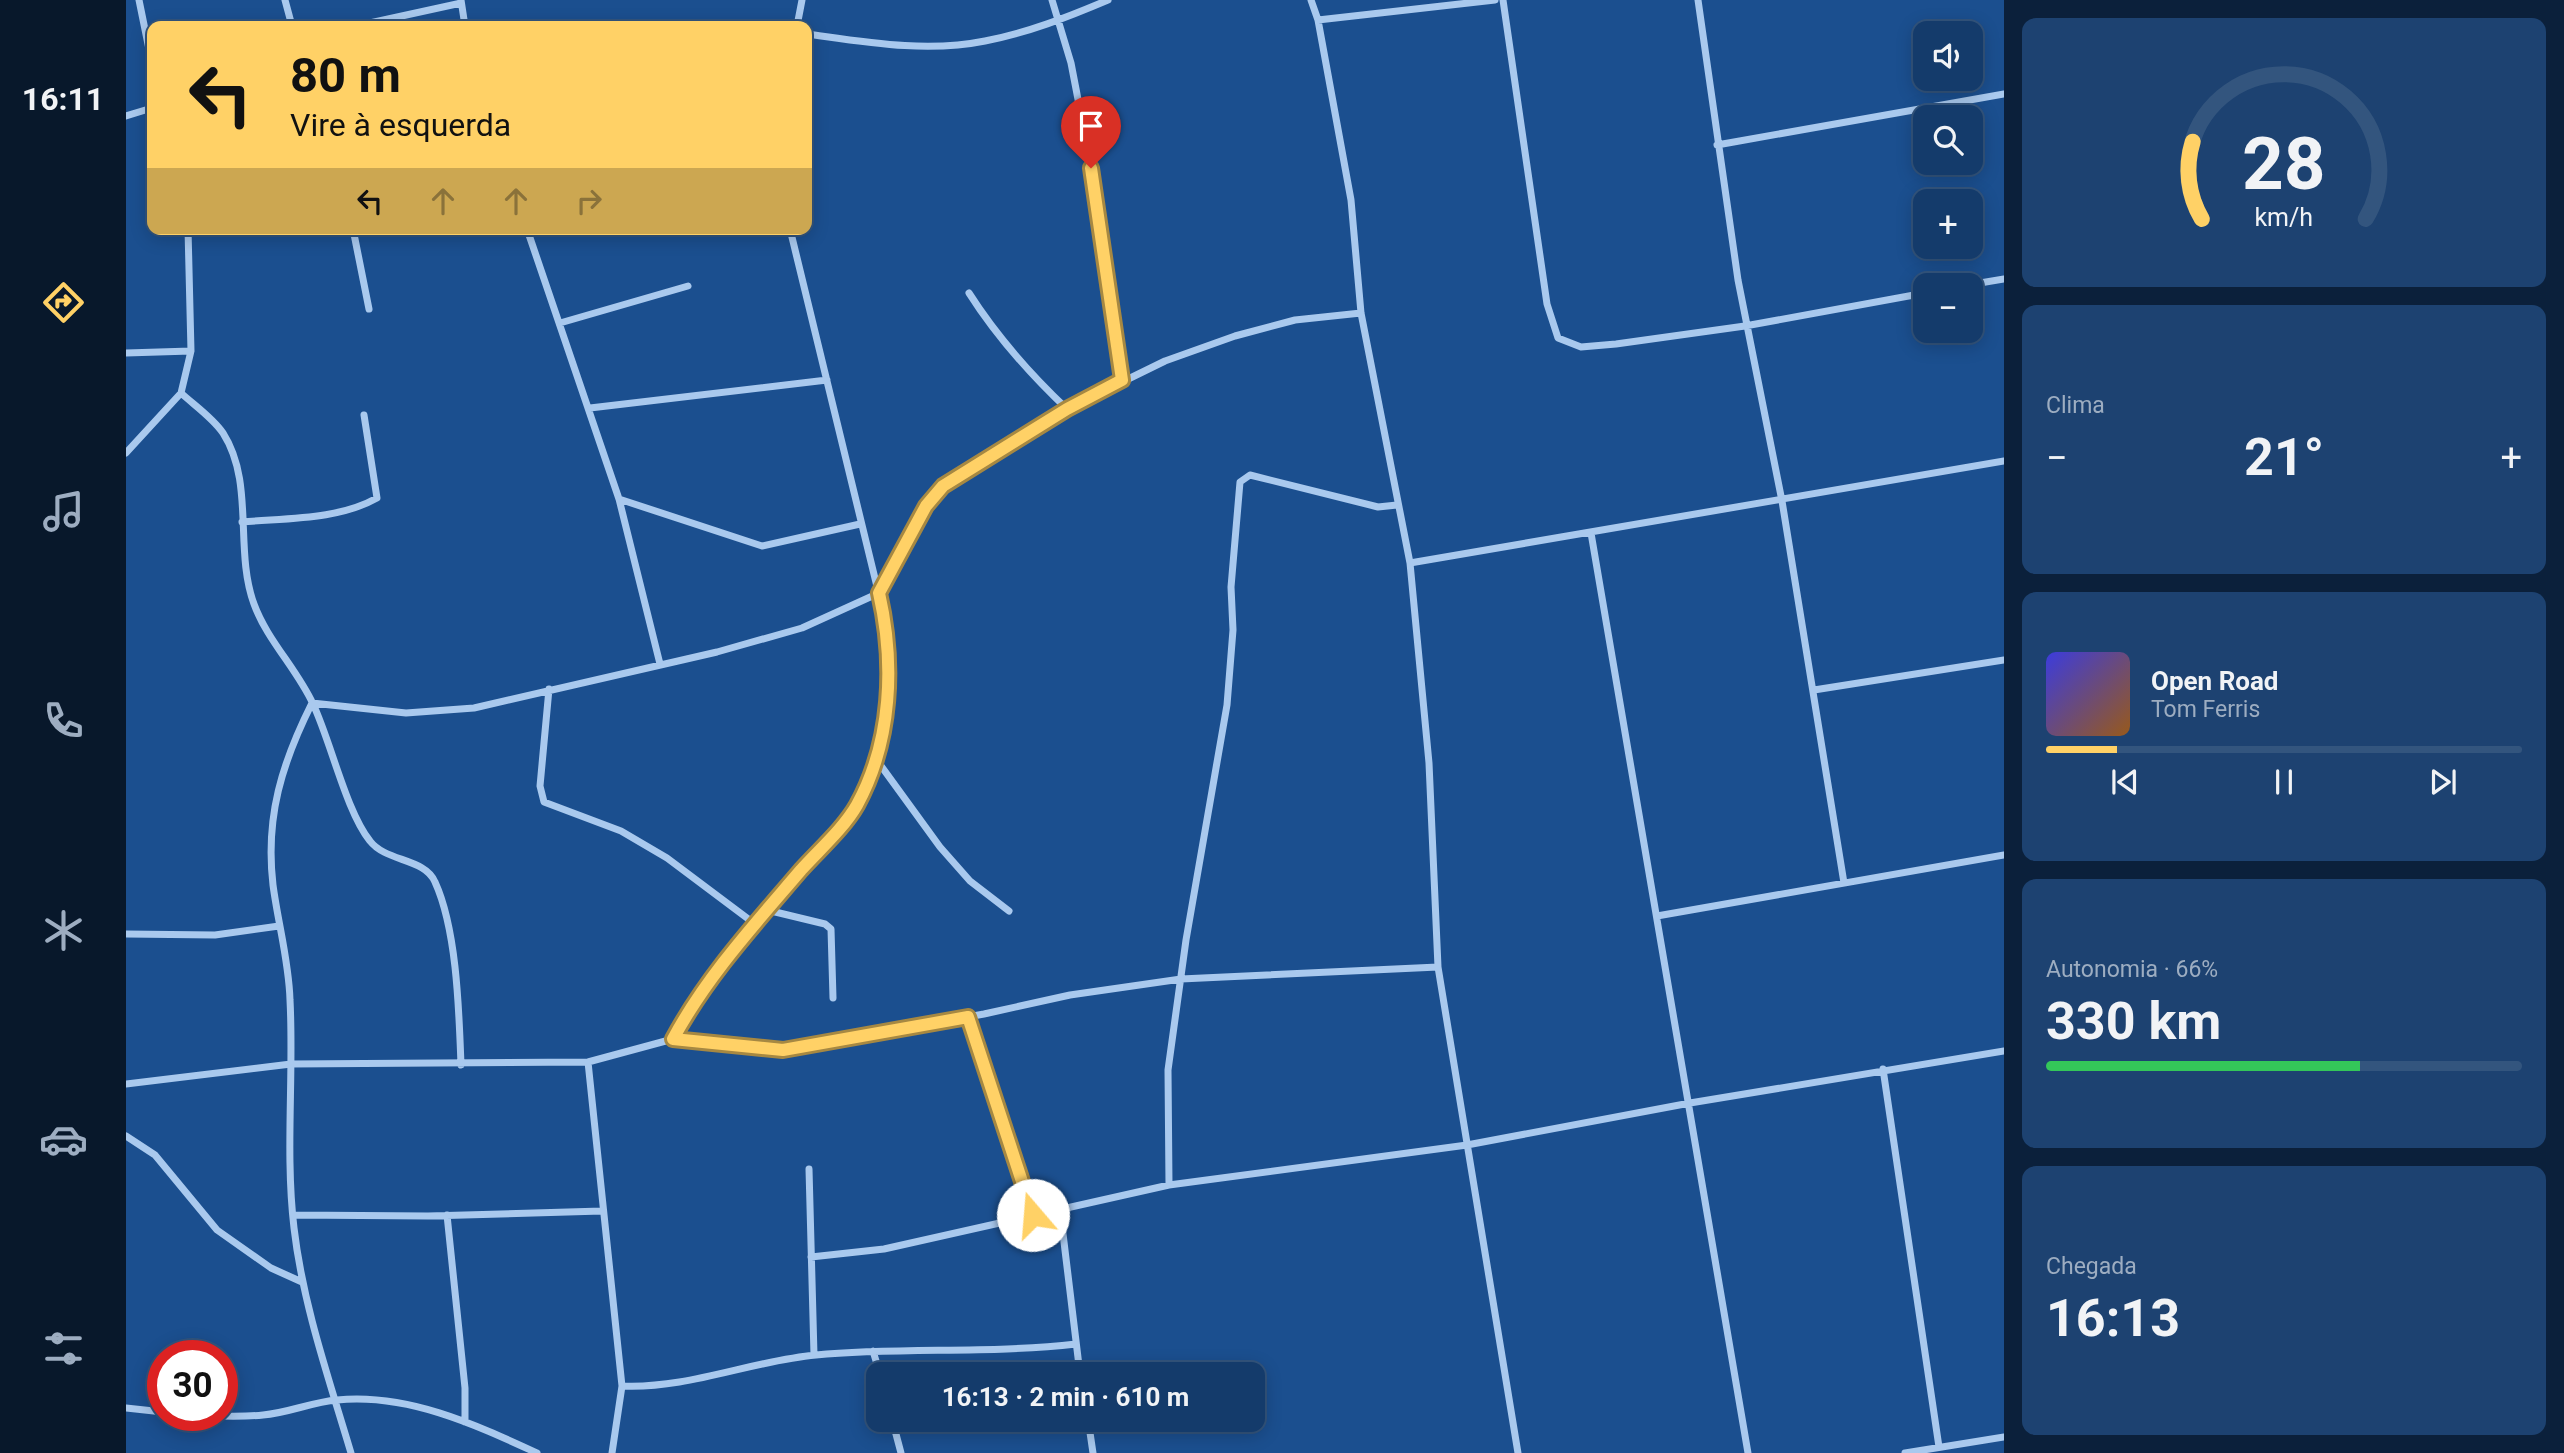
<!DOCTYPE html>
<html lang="pt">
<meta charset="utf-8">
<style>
body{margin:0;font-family:Roboto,sans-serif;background:#1d4271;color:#f1f3f6;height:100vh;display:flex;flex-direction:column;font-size:26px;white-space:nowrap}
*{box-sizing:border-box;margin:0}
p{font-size:23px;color:#9dadc1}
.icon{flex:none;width:38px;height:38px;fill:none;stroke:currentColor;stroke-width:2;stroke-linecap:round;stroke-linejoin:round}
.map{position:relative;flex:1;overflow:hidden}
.side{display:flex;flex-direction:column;gap:18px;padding:18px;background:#0b203b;width:560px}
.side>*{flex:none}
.guide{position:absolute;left:21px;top:21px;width:665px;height:214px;border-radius:14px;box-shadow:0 4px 18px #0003,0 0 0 2px #33557e;background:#ffd166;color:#111;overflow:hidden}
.tools{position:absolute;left:1787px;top:21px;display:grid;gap:14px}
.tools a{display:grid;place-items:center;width:70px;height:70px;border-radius:14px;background:#143b6b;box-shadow:0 4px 18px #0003,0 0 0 2px #33557e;font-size:35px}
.speed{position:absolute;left:21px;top:1340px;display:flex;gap:14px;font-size:35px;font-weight:700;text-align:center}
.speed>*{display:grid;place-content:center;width:91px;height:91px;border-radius:50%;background:#143b6b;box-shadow:0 4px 18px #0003,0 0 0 2px #33557e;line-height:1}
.speed .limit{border:10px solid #d22;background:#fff;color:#111}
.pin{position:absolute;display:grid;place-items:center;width:60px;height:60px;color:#fff;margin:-72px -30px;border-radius:50% 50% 50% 0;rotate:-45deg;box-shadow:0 0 7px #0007}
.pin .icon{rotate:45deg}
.me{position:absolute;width:77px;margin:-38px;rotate:342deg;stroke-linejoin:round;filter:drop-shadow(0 0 5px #0008)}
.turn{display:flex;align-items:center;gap:24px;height:147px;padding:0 28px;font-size:32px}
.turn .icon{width:91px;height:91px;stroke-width:2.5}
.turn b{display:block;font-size:49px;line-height:60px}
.lanes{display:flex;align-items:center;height:66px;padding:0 28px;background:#0003;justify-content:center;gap:35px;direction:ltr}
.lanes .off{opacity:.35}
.big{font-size:52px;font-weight:700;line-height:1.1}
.side .tile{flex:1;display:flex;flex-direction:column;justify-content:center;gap:10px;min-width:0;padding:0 24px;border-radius:14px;background:#1d4271}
.side .dial{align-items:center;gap:0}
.dial svg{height:182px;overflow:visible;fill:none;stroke:#33557e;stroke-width:7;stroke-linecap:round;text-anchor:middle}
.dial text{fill:#f1f3f6;stroke:none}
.song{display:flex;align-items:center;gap:21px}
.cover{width:84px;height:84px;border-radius:10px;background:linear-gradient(135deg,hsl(240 70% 55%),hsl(30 70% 35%))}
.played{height:7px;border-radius:4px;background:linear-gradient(90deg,#ffd166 15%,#33557e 15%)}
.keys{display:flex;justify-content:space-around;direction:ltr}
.heat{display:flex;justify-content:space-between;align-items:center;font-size:38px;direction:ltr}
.charge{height:10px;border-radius:5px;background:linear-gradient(90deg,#34c759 66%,#33557e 0)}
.trip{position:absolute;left:740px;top:1362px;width:399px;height:70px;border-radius:14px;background:#143b6b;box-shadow:0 4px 18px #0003,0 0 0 2px #33557e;font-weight:700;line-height:70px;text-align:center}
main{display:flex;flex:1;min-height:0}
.tab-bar{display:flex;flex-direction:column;width:126px;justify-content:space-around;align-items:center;background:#08182b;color:#9dadc1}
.tab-bar .icon{width:49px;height:49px}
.tab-bar .current{color:#ffd166}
.tab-bar b{font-size:32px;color:#f1f3f6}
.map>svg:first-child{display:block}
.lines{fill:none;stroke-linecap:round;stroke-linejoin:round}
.minor{stroke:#a9c9ee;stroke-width:7}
.route-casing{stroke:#a68842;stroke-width:18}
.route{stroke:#ffd166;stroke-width:12}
</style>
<main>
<nav class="tab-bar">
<b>16:11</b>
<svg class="icon current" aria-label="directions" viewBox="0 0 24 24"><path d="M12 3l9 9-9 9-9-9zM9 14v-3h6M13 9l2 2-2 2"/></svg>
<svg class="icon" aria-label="music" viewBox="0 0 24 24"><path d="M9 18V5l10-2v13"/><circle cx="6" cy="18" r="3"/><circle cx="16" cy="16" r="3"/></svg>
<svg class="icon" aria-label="phone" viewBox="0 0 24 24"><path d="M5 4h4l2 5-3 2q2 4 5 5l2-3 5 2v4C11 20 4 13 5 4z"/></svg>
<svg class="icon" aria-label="climate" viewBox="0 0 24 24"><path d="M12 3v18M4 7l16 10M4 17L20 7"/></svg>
<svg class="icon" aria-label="car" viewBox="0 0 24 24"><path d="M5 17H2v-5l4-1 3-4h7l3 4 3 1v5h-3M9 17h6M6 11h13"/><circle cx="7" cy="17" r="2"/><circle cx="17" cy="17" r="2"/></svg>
<svg class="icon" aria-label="filters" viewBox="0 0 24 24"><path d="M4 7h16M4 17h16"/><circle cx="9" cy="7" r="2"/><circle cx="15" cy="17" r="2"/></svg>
</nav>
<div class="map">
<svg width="1878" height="1453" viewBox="0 0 1878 1453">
<rect width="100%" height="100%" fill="#1b4f8f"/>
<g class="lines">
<path class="minor" d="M13 0 26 64
M159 0 166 26
M335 0 339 26
M926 0 945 63 961 146 996 380
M1185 0 1192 20 1225 200 1235 313 1284 563 1303 763 1312 967 1392 1453
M1377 0 1421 304 1432 338 1455 347 1490 344 1619 326 1799 293
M1572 0 1612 280 1656 501 1718 883
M1192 20 1369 0
M230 26 335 3
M671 26 676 0
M681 34C739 42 800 53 859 41 901 33 942 17 982 0
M0 116 26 108
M1591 145 1878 94
M227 229 243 309
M401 229 493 499 534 664
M1842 285 1878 279
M843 293C871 337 903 373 941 409
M434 323 562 286
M0 353 65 351
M55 393C68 405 87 418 97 433 129 483 108 550 128 604 141 640 171 669 187 704 205 742 220 811 244 841 260 862 299 858 309 882 331 930 333 1012 335 1065
M464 408 701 380
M0 453 55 393 65 351 62 229
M493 499 636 546 734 524
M116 522C160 518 212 520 251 498L238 415
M1465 533 1622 1453
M1284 563 1878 461
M423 689 414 786 418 802 495 831 541 858 629 924
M1688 690 1878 660
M750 759 814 847 844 881 883 911
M641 910 699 924 705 929 707 998
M1531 916 1878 855
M0 934 89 935 153 926
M842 1017 907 1215
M547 1039C581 975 631 921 678 866 695 847 717 828 730 806 760 756 764 692 763 636L664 229
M462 1062 496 1386 486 1453
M1757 1069 1813 1447
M0 1084 165 1064 462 1062 547 1039 657 1050 858 1014 944 995 1055 979 1312 967
M0 1136 29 1155 91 1230 145 1268 176 1282
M683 1169 688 1355
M1043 1185 1042 1070 1060 940 1101 705 1107 630 1105 587 1114 482 1124 475 1252 507 1271 505
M934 1209 954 1374
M167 1215 302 1216 476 1211
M321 1215 339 1388V1422
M685 1257 758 1249 1043 1185 1341 1145 1564 1103 1878 1051
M747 1351 754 1374
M496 1386C563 1389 624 1361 690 1355 776 1347 864 1354 950 1344
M0 1408 37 1412
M84 1416C101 1416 120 1417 137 1415 162 1413 186 1402 211 1400 281 1393 348 1424 411 1453
M766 1419 775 1453
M962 1419 967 1453
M225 1453C203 1379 177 1305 168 1228 159 1153 168 1075 164 1000 163 962 152 923 147 885 139 817 156 763 186 703L280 713 348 708 591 652 676 628 753 593 800 506 817 486 941 409 1039 361 1109 336 1169 320 1235 313
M1779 1453 1878 1437"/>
</g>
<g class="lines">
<g class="route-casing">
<path id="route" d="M907 1215 842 1017 657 1050 547 1039C581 976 629 924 675 870 693 850 718 828 731 805 766 741 769 663 753 593L800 506 817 486 941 409 996 380 965 168"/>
</g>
<use href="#route" class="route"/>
</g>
</svg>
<div class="tools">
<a><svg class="icon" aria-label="sound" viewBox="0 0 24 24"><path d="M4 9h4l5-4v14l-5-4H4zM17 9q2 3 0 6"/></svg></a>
<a><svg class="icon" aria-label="search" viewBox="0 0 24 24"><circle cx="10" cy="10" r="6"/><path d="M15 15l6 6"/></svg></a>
<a>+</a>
<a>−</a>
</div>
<div class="speed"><div class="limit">30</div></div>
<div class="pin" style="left:965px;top:168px;background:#d93025"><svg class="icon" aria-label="arrive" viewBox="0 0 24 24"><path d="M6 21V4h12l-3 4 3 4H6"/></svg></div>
<svg class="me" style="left:907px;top:1215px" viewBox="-20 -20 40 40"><circle r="19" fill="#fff"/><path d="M0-13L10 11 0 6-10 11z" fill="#ffd166"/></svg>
<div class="trip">16:13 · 2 min · 610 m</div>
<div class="guide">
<div class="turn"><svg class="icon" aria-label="left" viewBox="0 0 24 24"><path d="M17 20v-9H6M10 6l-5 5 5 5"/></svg><div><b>80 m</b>Vire à esquerda</div></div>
<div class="lanes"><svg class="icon" aria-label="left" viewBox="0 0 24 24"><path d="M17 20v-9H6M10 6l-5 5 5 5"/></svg><svg class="icon off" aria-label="ahead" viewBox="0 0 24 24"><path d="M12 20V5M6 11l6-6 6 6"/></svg><svg class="icon off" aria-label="ahead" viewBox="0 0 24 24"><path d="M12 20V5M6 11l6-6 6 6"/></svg><svg class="icon off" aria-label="right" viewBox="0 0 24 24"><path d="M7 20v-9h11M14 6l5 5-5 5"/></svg></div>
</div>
</div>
<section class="side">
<div class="tile dial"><svg viewBox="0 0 100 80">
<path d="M14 69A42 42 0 1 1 86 69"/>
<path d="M14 69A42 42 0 0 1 10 35" stroke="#ffd166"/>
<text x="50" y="56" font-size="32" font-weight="700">28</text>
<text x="50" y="72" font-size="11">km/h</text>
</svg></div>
<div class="tile"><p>Clima</p>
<div class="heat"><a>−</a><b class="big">21°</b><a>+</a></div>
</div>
<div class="tile">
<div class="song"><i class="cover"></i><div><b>Open Road</b><p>Tom Ferris</p></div></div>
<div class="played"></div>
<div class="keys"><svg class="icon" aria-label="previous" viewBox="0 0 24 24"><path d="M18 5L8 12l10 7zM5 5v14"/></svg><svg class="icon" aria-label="pause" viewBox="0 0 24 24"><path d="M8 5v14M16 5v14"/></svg><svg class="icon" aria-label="next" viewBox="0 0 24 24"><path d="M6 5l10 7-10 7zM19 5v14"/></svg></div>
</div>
<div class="tile"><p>Autonomia · 66%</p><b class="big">330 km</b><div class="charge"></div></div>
<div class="tile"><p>Chegada</p><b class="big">16:13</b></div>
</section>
</main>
